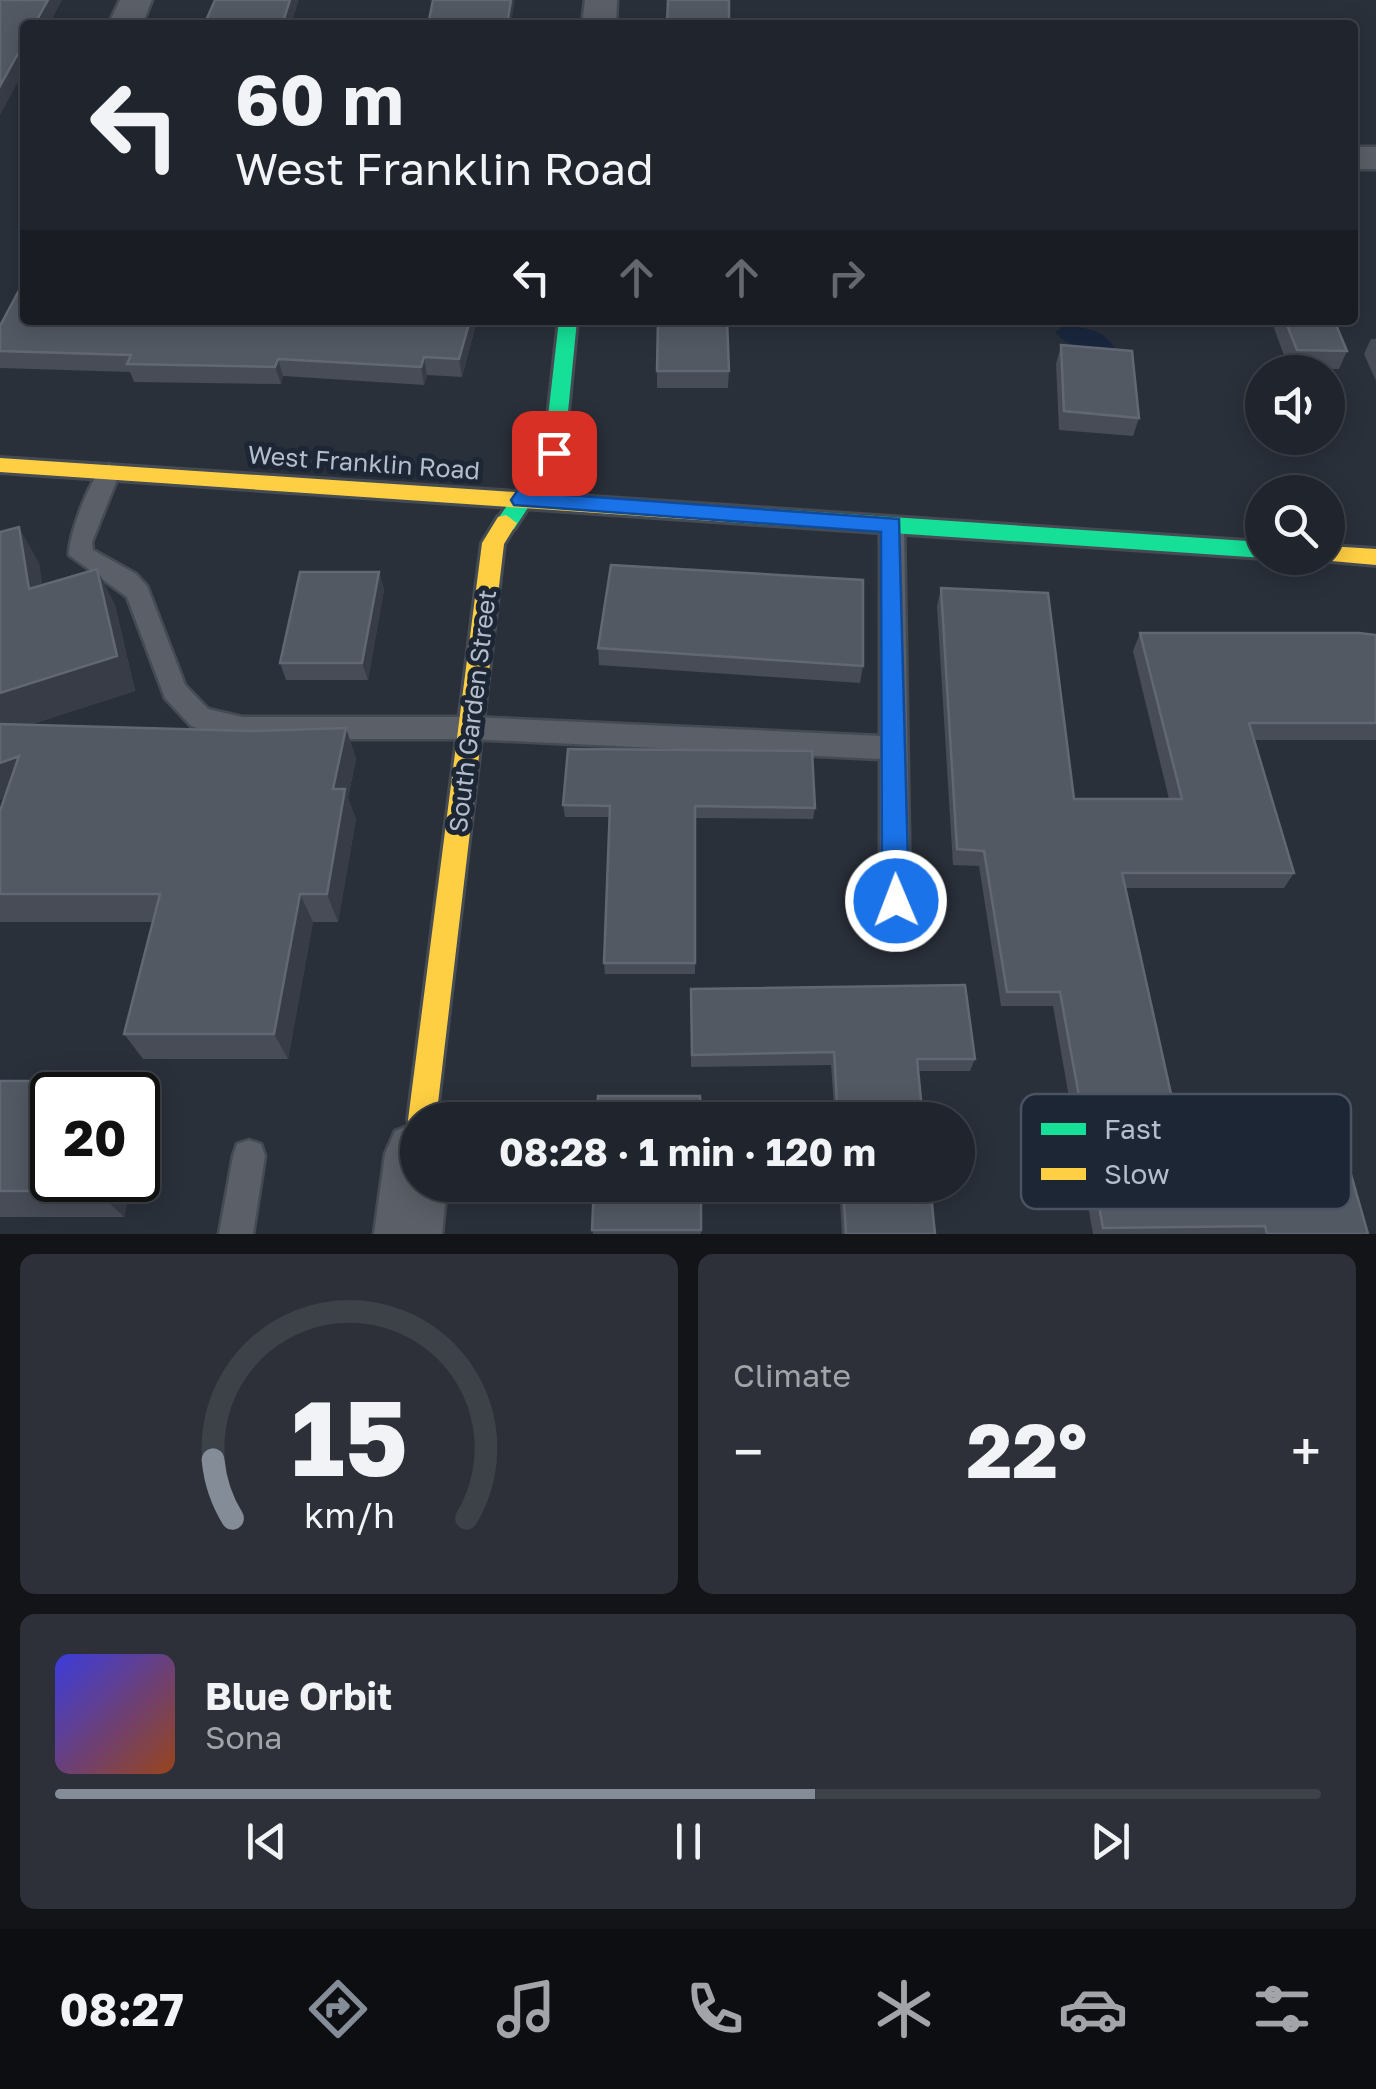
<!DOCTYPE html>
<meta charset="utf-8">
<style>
body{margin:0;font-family:"Golos Text",sans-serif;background:#2d3038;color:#f1f3f6;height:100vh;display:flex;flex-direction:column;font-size:38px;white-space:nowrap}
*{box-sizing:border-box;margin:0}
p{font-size:32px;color:#a2a4a9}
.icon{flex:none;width:55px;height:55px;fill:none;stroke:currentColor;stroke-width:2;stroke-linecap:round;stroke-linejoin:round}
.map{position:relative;height:1234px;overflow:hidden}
.details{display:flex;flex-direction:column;gap:20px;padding:20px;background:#121418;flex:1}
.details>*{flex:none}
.banner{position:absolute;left:20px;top:20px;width:1338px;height:305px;border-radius:10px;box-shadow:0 5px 25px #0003,0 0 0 2px #3d4148;background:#20242c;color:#f1f3f6;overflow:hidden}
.fabs{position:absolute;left:1245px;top:355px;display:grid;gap:20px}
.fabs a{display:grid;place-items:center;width:100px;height:100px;border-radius:50%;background:#20242c;box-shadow:0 5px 25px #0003,0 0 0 2px #3d4148;font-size:50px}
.speed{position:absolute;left:30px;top:1072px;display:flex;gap:20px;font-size:50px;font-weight:700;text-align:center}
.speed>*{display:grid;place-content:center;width:130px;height:130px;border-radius:50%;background:#20242c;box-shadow:0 5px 25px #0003,0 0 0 2px #3d4148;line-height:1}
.speed .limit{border:5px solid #111;border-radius:15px;background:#fff;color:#111}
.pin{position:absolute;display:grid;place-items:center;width:85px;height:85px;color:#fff;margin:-42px;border-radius:20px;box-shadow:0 5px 15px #0006}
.me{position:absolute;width:110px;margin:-55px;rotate:359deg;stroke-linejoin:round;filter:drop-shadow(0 0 8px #0008)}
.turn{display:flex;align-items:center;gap:35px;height:210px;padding:0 50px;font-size:45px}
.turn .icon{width:130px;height:130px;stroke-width:2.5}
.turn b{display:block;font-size:70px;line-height:85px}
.lanes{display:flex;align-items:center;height:95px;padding:0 50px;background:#0003;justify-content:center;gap:50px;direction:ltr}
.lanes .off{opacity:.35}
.big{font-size:75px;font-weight:700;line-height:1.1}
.details .widget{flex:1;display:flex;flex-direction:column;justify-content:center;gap:15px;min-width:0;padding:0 35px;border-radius:15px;background:#2d3038}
.details .dial{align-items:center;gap:0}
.dial svg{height:260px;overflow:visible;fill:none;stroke:#3d4148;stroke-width:7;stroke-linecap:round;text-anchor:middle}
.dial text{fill:#f1f3f6;stroke:none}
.song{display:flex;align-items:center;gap:30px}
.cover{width:120px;height:120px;border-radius:15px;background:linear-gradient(135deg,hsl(240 70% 55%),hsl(20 70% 35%))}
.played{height:10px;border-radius:5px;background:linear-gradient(90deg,#848c98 60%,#3d4148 60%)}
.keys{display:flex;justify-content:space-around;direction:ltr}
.heat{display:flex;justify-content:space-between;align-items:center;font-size:55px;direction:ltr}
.details .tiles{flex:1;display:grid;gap:20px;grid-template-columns:1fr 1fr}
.widget:last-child{grid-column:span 2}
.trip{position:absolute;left:400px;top:1102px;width:575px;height:100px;border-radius:50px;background:#20242c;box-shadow:0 5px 25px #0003,0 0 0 2px #3d4148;font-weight:700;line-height:100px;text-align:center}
.menu{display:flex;height:160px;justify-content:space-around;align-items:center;background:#0d0e12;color:#a2a4a9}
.menu .icon{width:70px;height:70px}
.menu .on{color:#848c98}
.menu b{font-size:45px;color:#f1f3f6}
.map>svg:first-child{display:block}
.water{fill:#19273e}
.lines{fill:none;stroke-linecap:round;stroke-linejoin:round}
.lane-casing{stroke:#454b53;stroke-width:5}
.street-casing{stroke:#454b53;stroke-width:5}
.fast-casing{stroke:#454b53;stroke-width:6}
.slow-casing{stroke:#454b53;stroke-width:6}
.lane{fill:#5b5f67;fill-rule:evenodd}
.street{fill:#5b5f67;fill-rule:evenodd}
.fast{fill:#16e098;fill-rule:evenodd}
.slow{fill:#ffcf43;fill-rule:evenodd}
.wall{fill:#474c57}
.shaded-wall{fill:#373c46}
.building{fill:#535963;stroke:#626873;stroke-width:2.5}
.route{fill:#1a73e8;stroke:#114b97;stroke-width:2.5}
.labels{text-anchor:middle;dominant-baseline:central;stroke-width:10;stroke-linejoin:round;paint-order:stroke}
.street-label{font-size:25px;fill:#b5bdca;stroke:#1d2635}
.key{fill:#1d2635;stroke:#4b5362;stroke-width:2.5}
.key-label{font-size:28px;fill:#b5bdca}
</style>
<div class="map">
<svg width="1376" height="1234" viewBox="0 0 1376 1234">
<rect width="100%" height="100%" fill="#2a303a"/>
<path class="water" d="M1064 326C1082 326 1107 331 1114 348L1111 353C1090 352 1069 349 1055 332Z"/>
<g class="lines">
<g class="lane-casing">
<path id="lane" d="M109 464 120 472 92 542 93 550 136 574 147 586 185 685 208 709 242 717H470L880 736V525L884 519H900L904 525 910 901 905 910 895 914 885 910 880 901V759L470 739H242L200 729 191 726 165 698 127 597 69 555C68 537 92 469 109 464Z
M249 1140 261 1144 265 1156 253 1234H219L233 1156 237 1144Z"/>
</g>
<g class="street-casing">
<path id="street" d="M120 0H152L142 25H108Z
M585 0H617L616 25H582Z
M1352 147H1376V169H1352Z
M418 1122V1185H447L442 1234H374L385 1154 395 1131Z"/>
</g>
<g class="fast-casing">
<path id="fast" d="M559 320H577L564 453 514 529 506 531 495 523 544 452Z
M728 506 1262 542 1264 558 728 522 717 514Z"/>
</g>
<g class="slow-casing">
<path id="slow" d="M0 458 728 506 739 514 728 522 0 472Z
M506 515 517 523 504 544 436 1120H418V1133L412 1130 408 1120 482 543 498 517Z
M1328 546 1376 549V565L1320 560 1328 558Z"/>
</g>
<use href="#lane" class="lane"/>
<use href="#street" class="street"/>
<use href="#fast" class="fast"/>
<use href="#slow" class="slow"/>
</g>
<path class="wall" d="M25 320 355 323V320H477L462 377 427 375 424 385 283 376 281 384 134 382 130 372 0 368V326Z
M1271 320H1334L1347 351 1339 369H1289Z
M1371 339H1376V381L1364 354Z
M1061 345 1139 418 1133 436 1059 430 1056 364Z
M657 371H729L728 388H657Z
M39 563 42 585 115 605 135 691 29 725 251 731 346 728 356 759 348 798 356 819 338 922H313L288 1059H143L124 1034 153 922H0V811L4 798Z
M379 572 384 590 368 680H286L280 663Z
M941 588 1074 799H1169L1133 651 1140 633 1376 635V740H1254L1294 873 1284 888H1125L1185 1157 1368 1234H1093L1053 1006H1001L979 866 953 865 937 606Z
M598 648 863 666 860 683 599 665Z
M563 805 815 808 813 819 695 818V974H605L604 963 610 817H565Z
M691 989 975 1059 970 1071H918L923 1120H835L831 1065 691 1067Z
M0 1081H125L136 1095H52V1180H132L124 1217H0Z
M701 1185V1234H593L592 1230Z
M839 1185H930L935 1234H842Z"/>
<path class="shaded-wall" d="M48 0H62L49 25H34Z
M290 0H299L291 25H282Z
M511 0H515L511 25H507Z
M25 41V69L0 115V86Z
M470 320H477L462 377 459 359Z
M424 357 427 375 424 385 421 367Z
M278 359 283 376 281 384 275 367Z
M19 527 39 563 49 625 29 589Z
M97 569 115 605 135 691 0 734V693Z
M379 572 384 590 368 680 362 663Z
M346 728 356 759 348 798 356 819 338 922 327 894 333 789Z
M19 756 39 787 0 800V763Z
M300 894 313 922 288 1059 274 1034Z
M125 1081 136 1095H121Z
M138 1097 149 1111 138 1159Z
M100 1180H132L124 1217 97 1191Z"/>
<path class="building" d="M0 0H48L34 25H25V41L0 86Z
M215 0H290L282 25H204Z
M433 0H511L507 25H428Z
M668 0H729V25H667Z
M25 279V320H197L355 323V320H470L459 359 424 357 421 367 278 359 275 367 127 364 131 355 0 351V326Z
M658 320H727L729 371H657Z
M1285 320H1334L1347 351 1297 350Z
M1061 345 1132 351 1139 418 1064 411Z
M19 527 29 589 97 569 117 656 0 693V532Z
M611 565 863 580V666L598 648Z
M300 572H379L362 663H280Z
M941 588 1048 593 1074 799H1182L1140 633H1359L1376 635V723H1249L1294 873H1122L1185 1157H1346L1368 1234H1267L1265 1226 1103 1228 1060 992H1007L984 851 957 849Z
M0 724 251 731 346 728 333 789H345L327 894H300L274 1034H124L160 894H0V811L19 756 0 763Z
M568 749 812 751 815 808 695 806V963H604L610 806 563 805Z
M965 985 975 1059H917L923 1120H838L834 1052 692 1055 691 989Z
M0 1081H125L121 1095H52V1180H100L97 1191H0Z
M598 1096H700L701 1120H597Z
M594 1185H701V1230H592Z
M843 1185H930L935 1234H846Z"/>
<path class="route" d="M554 445 565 453 538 493 899 519 909 901 905 909 896 913 886 909 882 901 881 532 514 505 511 500 547 448Z"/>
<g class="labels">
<g class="street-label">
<text transform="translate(364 462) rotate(4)">West Franklin Road</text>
<text transform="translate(472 711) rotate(-83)">South Garden Street</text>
</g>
</g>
<rect x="1021" y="1094" width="330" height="115" rx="15" class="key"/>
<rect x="1041" y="1123" width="45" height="12" fill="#16e098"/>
<rect x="1041" y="1168" width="45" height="12" fill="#ffcf43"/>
<g class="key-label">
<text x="1104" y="1139">Fast</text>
<text x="1104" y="1184">Slow</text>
</g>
</svg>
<div class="fabs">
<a><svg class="icon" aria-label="sound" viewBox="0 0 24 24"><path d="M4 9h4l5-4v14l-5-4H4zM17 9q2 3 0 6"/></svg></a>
<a><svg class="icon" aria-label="search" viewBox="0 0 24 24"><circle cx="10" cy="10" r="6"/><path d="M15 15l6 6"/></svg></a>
</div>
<div class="speed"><div class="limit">20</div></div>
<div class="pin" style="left:554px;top:453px;background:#d93025"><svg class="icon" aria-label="arrive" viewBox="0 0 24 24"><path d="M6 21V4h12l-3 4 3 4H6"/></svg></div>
<svg class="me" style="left:896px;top:901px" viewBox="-20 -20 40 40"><circle r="17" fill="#1a73e8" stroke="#fff" stroke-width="3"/><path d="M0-11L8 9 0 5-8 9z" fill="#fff"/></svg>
<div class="trip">08:28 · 1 min · 120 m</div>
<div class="banner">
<div class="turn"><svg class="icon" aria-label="left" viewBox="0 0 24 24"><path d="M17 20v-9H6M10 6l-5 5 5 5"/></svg><div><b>60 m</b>West Franklin Road</div></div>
<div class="lanes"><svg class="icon" aria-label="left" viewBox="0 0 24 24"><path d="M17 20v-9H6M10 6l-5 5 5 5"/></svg><svg class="icon off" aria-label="ahead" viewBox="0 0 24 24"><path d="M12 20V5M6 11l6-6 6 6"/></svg><svg class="icon off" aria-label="ahead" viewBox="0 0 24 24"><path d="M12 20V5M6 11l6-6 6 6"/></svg><svg class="icon off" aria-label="right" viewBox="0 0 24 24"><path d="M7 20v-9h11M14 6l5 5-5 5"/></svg></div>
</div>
</div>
<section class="details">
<div class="tiles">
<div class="widget dial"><svg viewBox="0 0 100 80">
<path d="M14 69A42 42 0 1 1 86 69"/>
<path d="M14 69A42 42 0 0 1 8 51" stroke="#848c98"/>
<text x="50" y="56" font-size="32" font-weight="700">15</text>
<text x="50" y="72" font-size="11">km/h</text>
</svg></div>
<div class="widget"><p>Climate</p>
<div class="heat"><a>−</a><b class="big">22°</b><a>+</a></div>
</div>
<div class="widget">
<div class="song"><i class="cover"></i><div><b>Blue Orbit</b><p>Sona</p></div></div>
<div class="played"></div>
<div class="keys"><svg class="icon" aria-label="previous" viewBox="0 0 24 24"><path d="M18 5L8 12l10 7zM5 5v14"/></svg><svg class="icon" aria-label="pause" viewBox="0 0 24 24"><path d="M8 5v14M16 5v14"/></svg><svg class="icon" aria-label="next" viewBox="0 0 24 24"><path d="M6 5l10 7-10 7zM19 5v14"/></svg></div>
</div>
</div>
</section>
<nav class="menu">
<b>08:27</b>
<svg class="icon on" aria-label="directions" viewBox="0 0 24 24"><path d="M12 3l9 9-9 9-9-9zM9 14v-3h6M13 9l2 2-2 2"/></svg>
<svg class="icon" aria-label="music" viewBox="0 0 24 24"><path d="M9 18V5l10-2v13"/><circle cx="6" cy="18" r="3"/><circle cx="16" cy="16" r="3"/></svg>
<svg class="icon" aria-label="phone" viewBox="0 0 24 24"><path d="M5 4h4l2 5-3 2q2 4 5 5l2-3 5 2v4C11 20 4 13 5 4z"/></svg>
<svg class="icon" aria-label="climate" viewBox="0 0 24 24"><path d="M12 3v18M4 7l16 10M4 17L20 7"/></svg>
<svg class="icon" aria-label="car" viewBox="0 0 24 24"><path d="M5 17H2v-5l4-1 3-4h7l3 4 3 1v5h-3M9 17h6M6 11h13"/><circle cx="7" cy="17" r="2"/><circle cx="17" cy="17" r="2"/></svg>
<svg class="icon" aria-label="filters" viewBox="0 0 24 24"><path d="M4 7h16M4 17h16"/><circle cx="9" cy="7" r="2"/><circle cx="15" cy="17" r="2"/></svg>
</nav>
